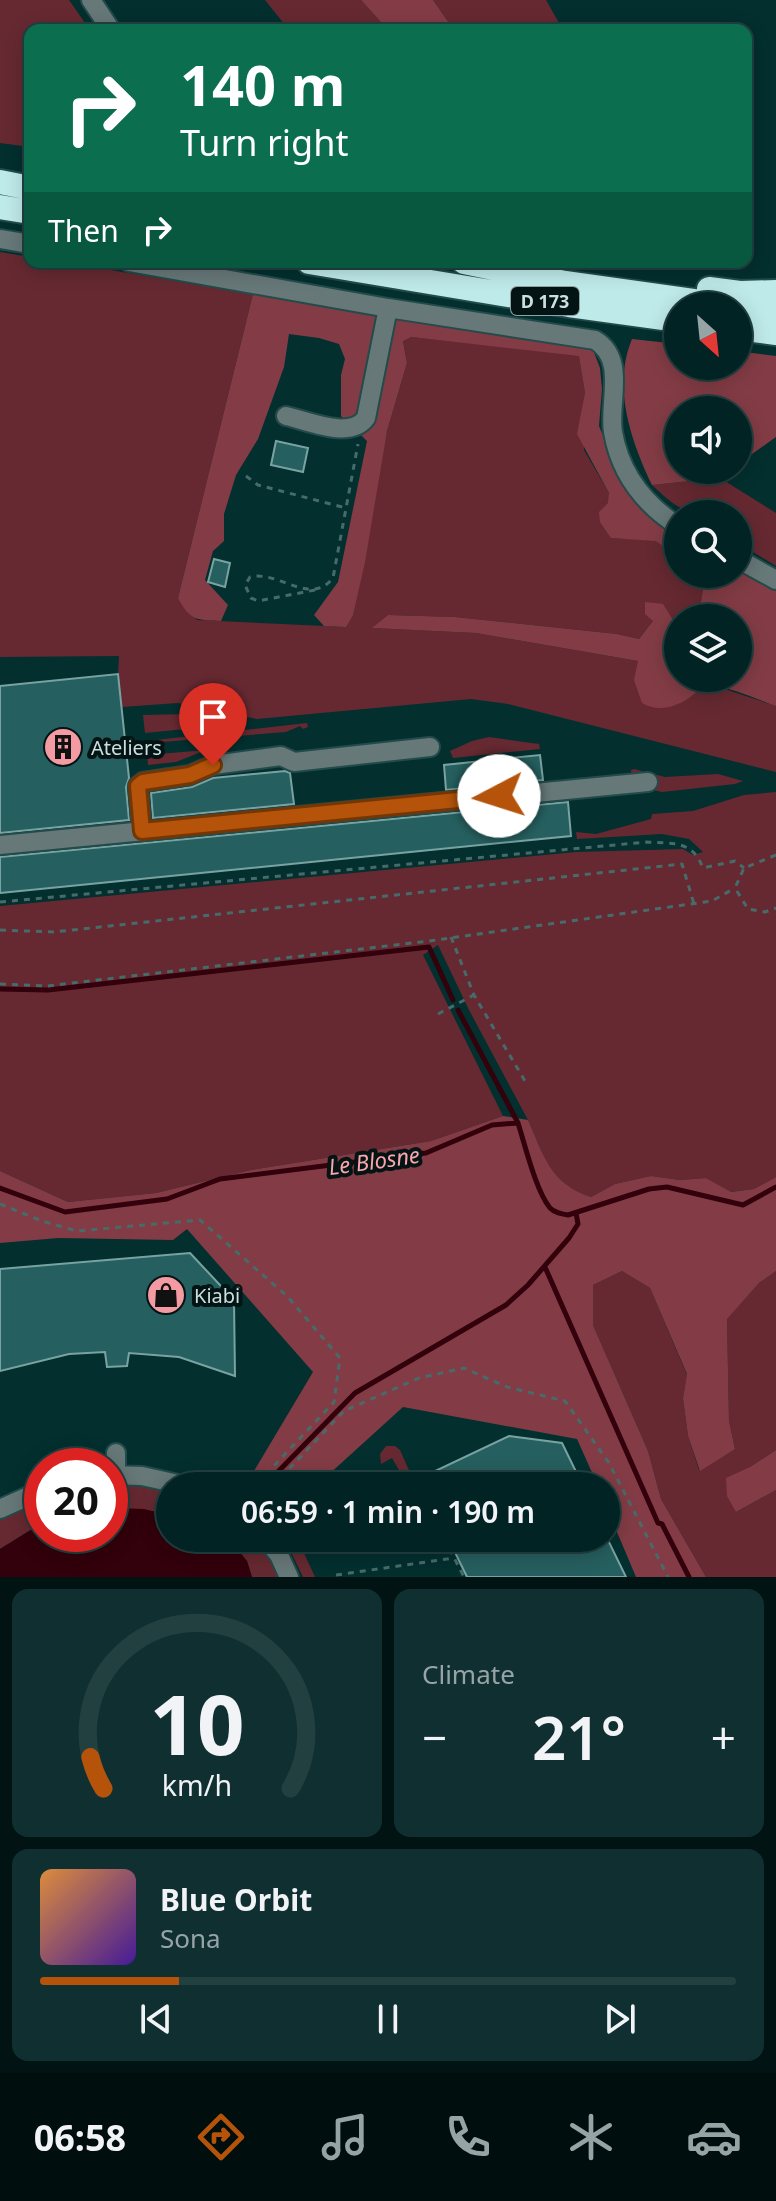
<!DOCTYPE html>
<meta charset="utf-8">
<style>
body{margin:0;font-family:"Noto Sans",sans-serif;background:#102f30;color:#f1f3f6;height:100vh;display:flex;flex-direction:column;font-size:30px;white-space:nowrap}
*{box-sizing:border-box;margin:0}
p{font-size:26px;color:#96a4a6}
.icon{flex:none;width:44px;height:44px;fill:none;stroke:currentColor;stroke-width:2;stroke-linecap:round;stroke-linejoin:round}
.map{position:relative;height:1577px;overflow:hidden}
.details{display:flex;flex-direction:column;gap:12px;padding:12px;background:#011313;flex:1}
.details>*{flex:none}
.guide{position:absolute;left:24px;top:24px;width:728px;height:244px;border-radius:16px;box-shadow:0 4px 20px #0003,0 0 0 2px #234041;background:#0b6e4f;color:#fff;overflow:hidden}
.needle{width:52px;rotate:153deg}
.fabs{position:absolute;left:664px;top:292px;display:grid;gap:16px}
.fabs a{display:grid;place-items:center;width:88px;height:88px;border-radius:50%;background:#022323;box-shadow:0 4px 20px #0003,0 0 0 2px #234041;font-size:40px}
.speed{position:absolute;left:24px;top:1448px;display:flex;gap:16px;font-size:40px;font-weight:700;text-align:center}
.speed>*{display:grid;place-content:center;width:104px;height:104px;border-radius:50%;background:#022323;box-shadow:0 4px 20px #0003,0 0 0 2px #234041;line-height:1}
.speed .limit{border:12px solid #d22;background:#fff;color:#111}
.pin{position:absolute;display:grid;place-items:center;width:68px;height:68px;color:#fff;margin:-82px -34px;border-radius:50% 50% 50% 0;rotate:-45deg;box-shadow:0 0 8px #0007}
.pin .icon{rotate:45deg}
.me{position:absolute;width:88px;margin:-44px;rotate:265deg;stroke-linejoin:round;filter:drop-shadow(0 0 6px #0008)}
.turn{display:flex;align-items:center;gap:28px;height:168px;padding:0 24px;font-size:36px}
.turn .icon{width:104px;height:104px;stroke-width:2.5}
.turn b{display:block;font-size:56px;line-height:68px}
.then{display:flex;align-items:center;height:76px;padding:0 24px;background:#0003;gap:16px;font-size:30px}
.big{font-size:60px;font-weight:600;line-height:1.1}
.details .widget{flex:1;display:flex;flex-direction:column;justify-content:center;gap:12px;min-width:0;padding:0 28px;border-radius:16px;background:#102f30}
.details .dial{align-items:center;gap:0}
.dial svg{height:208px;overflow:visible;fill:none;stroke:#234041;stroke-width:7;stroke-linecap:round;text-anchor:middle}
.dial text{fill:#f1f3f6;stroke:none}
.song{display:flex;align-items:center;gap:24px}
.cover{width:96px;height:96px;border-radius:12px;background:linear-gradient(135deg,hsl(30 70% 55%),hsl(260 70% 35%))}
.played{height:8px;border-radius:4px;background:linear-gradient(90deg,#b45309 20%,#234041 20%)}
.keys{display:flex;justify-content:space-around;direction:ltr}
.heat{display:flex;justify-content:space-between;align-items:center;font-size:44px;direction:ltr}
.details .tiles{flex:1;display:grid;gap:12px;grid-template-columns:1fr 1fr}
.widget:last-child{grid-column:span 2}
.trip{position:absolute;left:156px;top:1472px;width:464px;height:80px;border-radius:40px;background:#022323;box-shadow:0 4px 20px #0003,0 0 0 2px #234041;font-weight:600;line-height:80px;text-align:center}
.tabs{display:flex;height:128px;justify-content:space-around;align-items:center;background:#010e0e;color:#96a4a6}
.tabs .icon{width:56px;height:56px}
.tabs .active{color:#b45309}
.tabs b{font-size:36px;color:#f1f3f6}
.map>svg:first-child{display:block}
.green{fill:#662931}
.forest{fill:#833c45}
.water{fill:#32010b}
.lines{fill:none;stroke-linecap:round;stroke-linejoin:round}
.stream{stroke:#32010b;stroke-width:5}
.building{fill:#265f5f;stroke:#79a3a2;stroke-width:2}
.minor-casing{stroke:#234b4b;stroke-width:22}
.highway-casing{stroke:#234b4b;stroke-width:28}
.path{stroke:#476b6b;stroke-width:3;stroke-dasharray:6 6;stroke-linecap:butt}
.minor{stroke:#677878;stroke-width:18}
.highway{stroke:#bfeaea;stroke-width:24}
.route-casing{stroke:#753606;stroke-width:20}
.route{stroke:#b45309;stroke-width:14}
.labels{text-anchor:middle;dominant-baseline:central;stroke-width:8;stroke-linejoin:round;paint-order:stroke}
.shield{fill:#041414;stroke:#8fa2a2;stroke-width:2}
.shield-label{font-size:18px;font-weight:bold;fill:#cadfdf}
.poi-label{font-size:20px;fill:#cadfdf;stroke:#041414;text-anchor:start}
.water-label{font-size:22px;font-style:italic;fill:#faa4ab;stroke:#041414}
</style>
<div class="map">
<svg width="776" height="1577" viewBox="0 0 776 1577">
<rect width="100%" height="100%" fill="#032f2f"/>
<path class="green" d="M0 0H69L90 30H30V147L0 143Z
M265 0H361L388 30H289Z
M433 0H546L563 30H454Z
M0 252 30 257V262H63L253 294 178 598 197 620 346 627 387 431 407 363 403 340 411 337 579 355 585 393 584 450 609 493 611 538 656 540 678 557V574H701L705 577 699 615 692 618H678V628L671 617 653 621 639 639 617 634 455 617 388 615 373 628 476 633 638 661 678 678H691L776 706V772L508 704 471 699 257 719 178 703 122 707 118 674 119 656 0 657Z
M720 478 776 513V566L738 543V514C691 514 688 519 652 485Z
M189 714 205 718 206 727 145 733 143 715Z
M307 723 308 727 303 729 300 726 286 732 137 744 138 742Z
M489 737 539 744 540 749 453 758 450 751 472 741Z
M206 750 176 762 148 765 147 755Z
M634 769 665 777 718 774 743 781 735 784 662 792 653 790 624 795 602 792 632 778 631 770Z
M776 792V1177L754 1189 730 1192 706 1178 680 1180 651 1176 615 1184 591 1197 573 1192 549 1170 528 1120 469 1010 438 945 423 955 503 1116 431 1141 251 1170 156 1193 68 1202 0 1171V906L576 852 683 849 693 855 703 852 689 839 662 834 577 839 576 832 596 834 651 819 652 814 693 811 744 795Z
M622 1271 650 1288 687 1375 683 1398 688 1436 699 1470 735 1449 729 1421 727 1318 759 1283 776 1271V1450L750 1467 736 1512 776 1490V1577H706L661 1499 648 1451 593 1325V1285Z
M386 1446H395L400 1450 416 1486H408L392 1458 381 1464 380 1454Z
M110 1483 170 1489V1515L143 1509H110Z
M42 1496V1523L0 1549V1517Z
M228 1538H256L266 1550 281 1577H252L247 1561Z
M284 1538H297L315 1577H303Z"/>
<path class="forest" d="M361 0H433L454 30H388Z
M253 294 592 347 600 368 602 389 599 426 614 462 678 531V557L656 541 611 538 600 522 599 512 608 503 609 493 577 434 585 393 579 356 411 337 403 341 407 363 387 431 365 562 353 615 346 627 324 626 314 615 338 582 367 441 341 416V375L345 359 339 344 319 338 289 334 284 367 258 439 236 475 224 514V541L213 551 205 580 228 605 221 621C197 620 190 621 178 598Z
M632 339 678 344V366H738V351L776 356V437L738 464V410H678V470H730L720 478 652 485C631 441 612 387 632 339Z
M738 565 776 587V706C759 700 726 685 710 686 699 686 697 693 689 698 674 708 657 712 642 703L634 680 638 661 476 633 372 628 388 615 455 617 617 634 639 639 653 621 645 614V602L663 604 678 628V678H738V618H692L699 614 705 577 701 574H738Z
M503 1116 528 1120C544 1156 550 1184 591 1197L615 1184 651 1176 680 1180 706 1178 731 1192 754 1189 776 1177V1271L759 1283 727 1319 729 1421 735 1449 700 1471 688 1436 683 1398 687 1374 650 1288 622 1271 593 1285V1325L648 1451 661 1499 706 1577H636L606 1506V1486H598L577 1439 403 1407 316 1486H245L313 1372 187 1229 173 1240 58 1238 0 1243V1171L68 1202 156 1193 251 1170 431 1141Z
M776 1450V1490L736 1512 727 1496 726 1478 750 1467Z"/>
<path class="water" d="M116 1508 143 1509 170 1515V1538H228L247 1561 252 1577H0V1549L42 1523V1534H110V1509Z"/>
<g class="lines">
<path class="stream" d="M0 989 48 990 429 947 453 1000
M458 1010 518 1123
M0 1188 65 1212 167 1199 220 1179 426 1153 492 1125 518 1123C525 1145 536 1191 550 1208 555 1213 561 1214 568 1215L649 1189 667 1187 743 1205 776 1187
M545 1267 658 1523 662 1524 689 1577
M264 1486 355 1393 506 1305 528 1285 569 1238 578 1224 576 1213"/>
</g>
<path class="building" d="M276 441 308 448 303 472 271 465Z
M214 559 230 563 225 587 208 582Z
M118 674 129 778 126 787 129 820 0 833V686Z
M540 755 543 780 446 790 444 765Z
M285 771 290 773 294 804 153 818 151 793 192 787 213 778Z
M568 802 571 836 0 893V857Z
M190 1253 234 1300 235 1376 179 1357 129 1353 127 1366 107 1367 105 1352 69 1354 0 1371V1269Z
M509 1436 562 1443 583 1486H437L431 1473Z
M448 1538H607L626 1577H467Z"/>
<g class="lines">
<g class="minor-casing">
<path id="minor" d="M91 0 111 30
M0 239 30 244
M129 262 388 308 595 340C627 359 608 403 613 432 620 473 644 504 678 526
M286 416C309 421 350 440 366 418L388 308
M738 559 776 580
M142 831 138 786 143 782 190 775 213 765 281 756 294 762 430 747
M0 845 648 782
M116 1453V1474
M110 1475 142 1476 187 1486
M0 1509 42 1490
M265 1538 279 1555 289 1577"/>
</g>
<g class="highway-casing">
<path id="highway" d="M0 182 30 188
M0 207 30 212
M309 262 569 305 678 320
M464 262 565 283 729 306
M709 289 740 293 776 292
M738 307 776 312
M738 328 776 333"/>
</g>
<path class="path" d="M246 476 258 485 346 508
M315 590 258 601 251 598 245 585 250 577C279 570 310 607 333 578L358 444
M776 855 744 868 735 888 748 909 765 912 776 908
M0 902 647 842C674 844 692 840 703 868L735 861 744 868
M0 930 54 932 682 864 694 904
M451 937 474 995 525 1081
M0 984 47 986 429 941 712 901 735 888
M438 1014 474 995
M0 1204 42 1221 77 1231 200 1220 287 1296 340 1358 334 1402 255 1486
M416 1471 422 1486
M273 1486 344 1411 419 1378 464 1368 507 1387 565 1401 609 1463 668 1577
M444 1538 464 1577
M336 1575 454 1558"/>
<use href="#minor" class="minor"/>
<use href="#highway" class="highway"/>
</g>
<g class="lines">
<g class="route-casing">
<path id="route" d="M213 765 190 775 143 782 138 786 142 831 499 796"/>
</g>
<use href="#route" class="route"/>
</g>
<defs>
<g id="building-disc" transform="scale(2)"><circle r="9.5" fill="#f49aa2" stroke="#041414"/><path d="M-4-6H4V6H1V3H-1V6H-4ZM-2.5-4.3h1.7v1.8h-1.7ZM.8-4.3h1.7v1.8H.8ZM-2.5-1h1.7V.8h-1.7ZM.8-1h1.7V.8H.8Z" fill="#111"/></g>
<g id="shop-disc" transform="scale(2)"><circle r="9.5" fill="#f49aa2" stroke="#041414"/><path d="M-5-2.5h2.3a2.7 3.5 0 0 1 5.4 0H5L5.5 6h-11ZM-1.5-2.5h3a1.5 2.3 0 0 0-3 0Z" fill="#111"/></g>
</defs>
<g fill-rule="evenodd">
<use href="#building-disc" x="63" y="747"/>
<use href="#shop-disc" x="166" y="1295"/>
</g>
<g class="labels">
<rect class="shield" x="511" y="287" width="68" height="28" rx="6"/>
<g class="shield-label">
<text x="545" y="301">D 173</text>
</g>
<g class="poi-label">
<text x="91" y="747">Ateliers</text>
<text x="194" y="1295">Kiabi</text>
</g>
<g class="water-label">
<text transform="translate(374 1160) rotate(-8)">Le Blosne</text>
</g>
</g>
</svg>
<div class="fabs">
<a><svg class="needle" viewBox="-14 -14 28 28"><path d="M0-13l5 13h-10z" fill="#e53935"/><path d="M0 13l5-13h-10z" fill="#96a4a6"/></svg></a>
<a><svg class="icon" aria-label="sound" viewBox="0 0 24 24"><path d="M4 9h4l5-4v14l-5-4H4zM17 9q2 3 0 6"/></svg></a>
<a><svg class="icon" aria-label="search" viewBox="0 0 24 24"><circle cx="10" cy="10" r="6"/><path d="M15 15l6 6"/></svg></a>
<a><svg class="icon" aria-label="layers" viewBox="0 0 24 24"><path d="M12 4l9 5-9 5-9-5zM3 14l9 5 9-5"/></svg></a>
</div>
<div class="speed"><div class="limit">20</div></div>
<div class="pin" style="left:213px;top:765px;background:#d93025"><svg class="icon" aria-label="arrive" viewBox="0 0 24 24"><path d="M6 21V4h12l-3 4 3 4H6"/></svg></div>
<svg class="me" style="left:499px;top:796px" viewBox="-20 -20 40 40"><circle r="19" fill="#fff"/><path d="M0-13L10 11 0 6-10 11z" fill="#b45309"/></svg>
<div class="trip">06:59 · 1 min · 190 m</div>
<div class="guide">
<div class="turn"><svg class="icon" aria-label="right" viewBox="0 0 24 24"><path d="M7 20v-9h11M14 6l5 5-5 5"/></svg><div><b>140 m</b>Turn right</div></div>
<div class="then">Then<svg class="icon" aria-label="right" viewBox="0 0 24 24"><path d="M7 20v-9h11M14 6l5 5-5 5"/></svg></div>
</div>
</div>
<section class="details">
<div class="tiles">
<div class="widget dial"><svg viewBox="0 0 100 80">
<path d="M14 69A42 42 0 1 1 86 69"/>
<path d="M14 69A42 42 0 0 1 9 57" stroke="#b45309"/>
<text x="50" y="56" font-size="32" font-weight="700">10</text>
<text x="50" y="72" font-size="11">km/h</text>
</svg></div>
<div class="widget"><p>Climate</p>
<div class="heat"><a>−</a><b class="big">21°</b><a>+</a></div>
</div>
<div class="widget">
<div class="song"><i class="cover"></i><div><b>Blue Orbit</b><p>Sona</p></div></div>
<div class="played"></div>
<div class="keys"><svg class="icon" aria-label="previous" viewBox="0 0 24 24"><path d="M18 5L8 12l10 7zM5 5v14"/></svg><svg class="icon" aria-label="pause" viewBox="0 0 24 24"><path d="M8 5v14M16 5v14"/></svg><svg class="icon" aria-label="next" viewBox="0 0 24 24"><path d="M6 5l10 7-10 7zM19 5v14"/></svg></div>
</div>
</div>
</section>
<nav class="tabs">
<b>06:58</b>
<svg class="icon active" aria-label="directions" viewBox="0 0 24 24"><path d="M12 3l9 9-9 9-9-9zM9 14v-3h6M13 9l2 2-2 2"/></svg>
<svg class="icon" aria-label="music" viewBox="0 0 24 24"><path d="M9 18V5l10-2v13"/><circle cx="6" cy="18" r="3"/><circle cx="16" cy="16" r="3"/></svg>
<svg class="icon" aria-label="phone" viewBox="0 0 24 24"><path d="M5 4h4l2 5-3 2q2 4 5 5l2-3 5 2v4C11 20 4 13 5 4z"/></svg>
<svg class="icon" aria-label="climate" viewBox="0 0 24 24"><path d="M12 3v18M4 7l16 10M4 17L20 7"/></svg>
<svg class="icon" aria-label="car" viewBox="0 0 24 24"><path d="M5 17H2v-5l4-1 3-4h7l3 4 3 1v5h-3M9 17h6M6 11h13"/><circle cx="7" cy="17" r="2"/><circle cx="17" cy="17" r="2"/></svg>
</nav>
